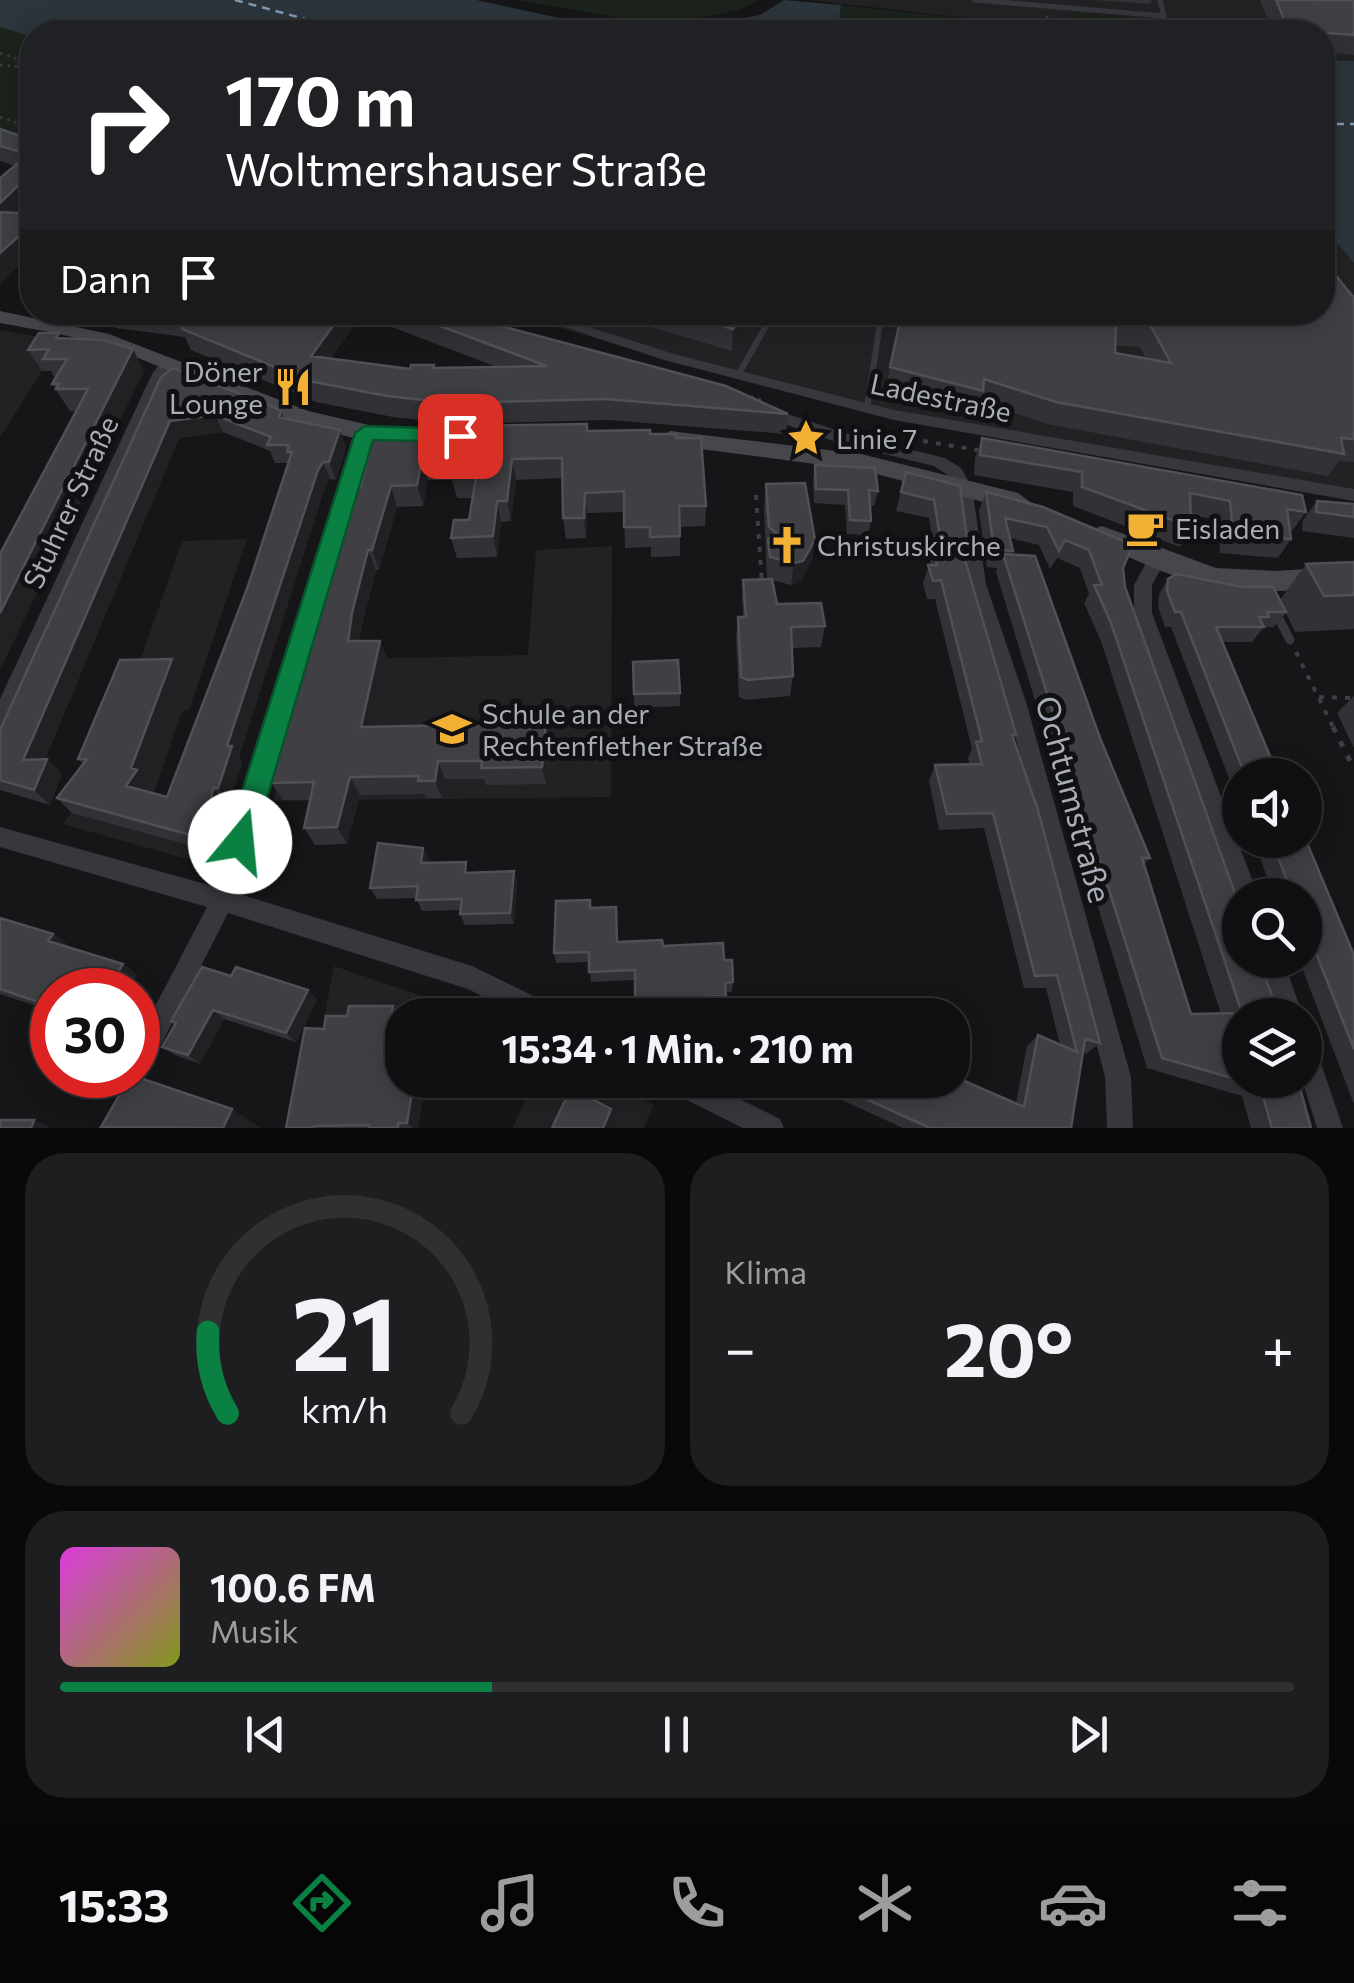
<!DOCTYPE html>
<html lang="de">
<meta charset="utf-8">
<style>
body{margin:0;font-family:Commissioner,sans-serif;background:#1e1e20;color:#f1f3f6;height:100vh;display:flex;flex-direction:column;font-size:38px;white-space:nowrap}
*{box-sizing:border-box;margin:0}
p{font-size:32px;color:#9c9d9f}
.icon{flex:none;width:55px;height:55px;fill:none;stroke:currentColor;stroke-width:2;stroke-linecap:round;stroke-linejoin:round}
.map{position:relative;height:1128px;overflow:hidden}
.side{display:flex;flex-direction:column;gap:25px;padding:25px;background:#09090a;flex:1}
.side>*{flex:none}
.top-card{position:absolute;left:20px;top:20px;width:1315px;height:305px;border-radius:40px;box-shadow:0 5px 25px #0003,0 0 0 2px #303032;background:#202124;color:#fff;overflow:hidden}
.tools{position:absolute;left:1222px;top:758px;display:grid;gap:20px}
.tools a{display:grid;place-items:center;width:100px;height:100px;border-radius:50%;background:#101012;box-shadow:0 5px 25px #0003,0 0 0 2px #303032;font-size:50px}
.speed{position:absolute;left:30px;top:968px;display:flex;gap:20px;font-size:50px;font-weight:700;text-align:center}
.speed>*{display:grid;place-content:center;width:130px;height:130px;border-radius:50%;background:#101012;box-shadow:0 5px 25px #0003,0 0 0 2px #303032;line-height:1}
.speed .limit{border:15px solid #d22;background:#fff;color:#111}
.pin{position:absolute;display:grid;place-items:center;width:85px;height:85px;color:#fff;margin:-42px;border-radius:20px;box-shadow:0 5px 15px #0006}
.me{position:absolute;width:110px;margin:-55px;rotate:17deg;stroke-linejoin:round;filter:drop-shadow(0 0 8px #0008)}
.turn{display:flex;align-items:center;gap:35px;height:210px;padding:0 40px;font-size:45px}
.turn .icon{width:130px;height:130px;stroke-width:2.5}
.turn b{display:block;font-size:70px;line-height:85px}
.then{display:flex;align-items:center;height:95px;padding:0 40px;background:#0003;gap:20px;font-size:38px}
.big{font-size:75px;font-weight:700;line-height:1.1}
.side .tile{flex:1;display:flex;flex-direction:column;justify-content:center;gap:15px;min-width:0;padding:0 35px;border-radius:40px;background:#1e1e20}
.side .dial{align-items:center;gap:0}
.dial svg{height:260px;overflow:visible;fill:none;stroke:#303032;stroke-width:7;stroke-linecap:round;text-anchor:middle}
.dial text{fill:#f1f3f6;stroke:none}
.song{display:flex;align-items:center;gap:30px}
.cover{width:120px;height:120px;border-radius:15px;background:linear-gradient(135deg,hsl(300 70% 55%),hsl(70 70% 35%))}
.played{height:10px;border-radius:5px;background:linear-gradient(90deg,#0b8043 35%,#303032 35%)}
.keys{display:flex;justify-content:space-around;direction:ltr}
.heat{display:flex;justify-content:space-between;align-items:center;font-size:55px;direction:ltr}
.side .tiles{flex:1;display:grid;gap:25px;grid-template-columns:1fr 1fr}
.tile:last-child{grid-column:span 2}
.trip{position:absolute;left:385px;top:998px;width:585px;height:100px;border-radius:40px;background:#101012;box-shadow:0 5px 25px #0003,0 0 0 2px #303032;font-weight:700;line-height:100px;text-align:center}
.menu{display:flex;height:160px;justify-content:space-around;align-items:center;background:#060607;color:#9c9d9f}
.menu .icon{width:70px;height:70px}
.menu .active{color:#0b8043}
.menu b{font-size:45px;color:#f1f3f6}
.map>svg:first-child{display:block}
.built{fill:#222225}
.green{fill:#1c231d}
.water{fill:#2c353c}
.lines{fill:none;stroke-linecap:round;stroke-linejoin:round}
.ferry{stroke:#7f9bb3;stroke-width:2.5;stroke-dasharray:8 6;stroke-linecap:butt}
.path-far2{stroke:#3d3f44;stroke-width:2.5;stroke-dasharray:2.5 5;stroke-linecap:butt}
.path-far1{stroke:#3d3f44;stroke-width:4;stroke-dasharray:5 8;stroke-linecap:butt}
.path{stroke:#3d3f44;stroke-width:5;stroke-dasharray:6 10;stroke-linecap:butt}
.lane-far2{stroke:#37383d;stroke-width:5}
.lane-far1{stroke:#37383d;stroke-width:6}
.lane{stroke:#37383d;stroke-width:9}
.street{fill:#37383d;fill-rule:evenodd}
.secondary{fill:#45474d;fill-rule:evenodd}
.wall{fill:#323236;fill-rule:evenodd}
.shaded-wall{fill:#212124}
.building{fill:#3f3f44;stroke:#4f5156;stroke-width:2.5;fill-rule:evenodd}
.route{fill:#0b8043;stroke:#07532c;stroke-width:2.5}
.labels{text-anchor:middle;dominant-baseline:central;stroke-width:10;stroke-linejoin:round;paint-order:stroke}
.poi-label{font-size:28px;fill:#a8adb8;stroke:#111113;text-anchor:start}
.street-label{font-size:28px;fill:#a8adb8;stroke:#111113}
.near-street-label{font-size:32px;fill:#a8adb8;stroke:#111113}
</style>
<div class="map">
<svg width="1354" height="1128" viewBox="0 0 1354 1128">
<rect width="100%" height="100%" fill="#161618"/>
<path class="built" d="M809 0H1354V61L1323 60 1322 32H1129L1130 17 1075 13 1070 30Z
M1323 240 1335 241 1354 263V496L892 418 664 359 510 313 1322 312Z
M0 330 61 341 0 437Z
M247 539 189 710 182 711 151 802 236 803 212 866 63 824 100 775 182 541Z
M612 546 611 797 273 801 311 660 528 655 536 550Z
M334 966 419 995 416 1015H402V1080L303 1128Z
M533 1080H605L654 1105 644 1128H513Z"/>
<path class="green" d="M518 0H757C739 16 690 16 664 26Z
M841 5 1069 30 1074 13 1130 17 1129 32H954L839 20Z
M0 27 32 37V142L0 131Z"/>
<path class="water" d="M0 0H476L564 19 663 32H32V37L0 27Z
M784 0 841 5 839 20 954 32H670L760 15Z
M1323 60 1354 61V263L1335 241 1323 240Z"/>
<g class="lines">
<path class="ferry" d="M235 0 342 29 376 32
M1322 124H1354"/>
<path class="path-far2" d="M1047 16 1048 25 1073 32
M0 53 32 64
M0 65 32 68
M0 117 32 128
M744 395 764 400"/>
<path class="path-far1" d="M923 441 978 450
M756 495 762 584
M1296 652 1334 729
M1319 697 1354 698"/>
<path class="path" d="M1333 727 1354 769"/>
<path class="lane-far2" d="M974 0 1164 16
M1160 0 1168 32"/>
<path class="lane-far1" d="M738 375 774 312
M867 408 881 316"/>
<path class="lane" d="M1275 611 1290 640"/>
<path class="street" d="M519 312H542L674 354 894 410 1354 489V501L894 420 664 360Z
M168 358 175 363 166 376 7 726 0 729V699L152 374 163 360Z
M769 408 848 434 945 458 961 468 972 487 986 584 1026 702 1131 1077 1133 1128H1107L1105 1077 1006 702 968 584 956 487 949 476 934 466 839 443 764 417 761 413 764 409Z
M365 428 373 433 236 893 472 966 554 1006 557 1015H520L468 989 228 913 147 1072 138 1075V1039L207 907 0 847V827L216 887 357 433Z
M1157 552 1163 554 1166 559 1152 585V613L1258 895H1240V903L1134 613V585L1151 554Z
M1259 960H1283L1303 1015H1279Z
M1305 1040 1314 1043 1343 1128H1317L1302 1080H1305Z
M661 1080H701L780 1119 784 1128H743L665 1089Z"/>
<path class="secondary" d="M0 311 109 334 308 411 369 425 405 428 416 436C386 473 157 363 113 348 76 336 38 330 0 323Z
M670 431 861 454 1018 493 1030 502 1018 511 861 470 662 444 659 439Z
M1102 526 1216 568 1275 571 1354 566V586C1309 589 1264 595 1220 588 1175 580 1134 559 1093 541L1090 535 1093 529Z"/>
</g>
<path class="wall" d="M1094 0H1152L1150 4Z
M1260 0H1354V55L1322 52V32H1273Z
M0 129 32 140V200L20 213 32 214V254L0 283 15 166 0 161Z
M1354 298V462L1339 461 1328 476 1047 424 979 401 976 413 885 390 902 313 1322 312ZM1115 345 1140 347 1146 359 1115 353Z
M77 312H296L320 319 327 312H463L501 326 788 414 786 434 608 420 454 424 393 417 316 402 191 350 185 337 116 328 115 326 97 324 93 316ZM355 313 497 367 410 369 331 358 357 321Z
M601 312H753L732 351Z
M63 339 144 371 76 411H70L52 384 55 379 51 371H42L28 350Z
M161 377 281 410 284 418 340 430 346 448 336 480 330 479 325 487 239 757 242 762 229 803H224L220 825 207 850 72 813 57 798 83 764 78 759 183 675 145 779 150 785 146 791 167 797 248 586 289 463H275L270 451 223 432 179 438 45 759H47L62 774 50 805 0 790V730Z
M373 431H588L650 434 676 438 706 506 705 526 680 527V556L651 557V547L625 548 624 512 587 513 586 538 566 539 563 518V478L516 480 511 521 501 522 497 557 457 558 451 538 469 520 472 498H457L452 480H428L423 506 397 507 379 570H376L360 633 359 641H380L388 660 373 726 550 730 546 784 486 785 484 779H445L442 798H426L424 794 360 795 347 844 315 845 304 828 310 800H283L271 783 361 487Z
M982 438 1306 512 1292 531 1290 530 1291 539 1278 558 1220 553 1218 520 1191 515V527L1180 547 1073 506V492L974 475 975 458Z
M815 465 878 491 874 506 870 505 871 521 868 535 847 534 845 505 814 503 813 480Z
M906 472 960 486 968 546 964 558 1016 734 1013 740 1100 1043 1086 1054 1083 1053 1071 1128H903L798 1080H934L945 1085 949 1080H952L1016 1103 1027 1046 1038 1035 1060 1045 1046 988H1024L984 828 939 830 929 781 935 765 970 764 968 758 972 749 935 599H927L923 583 934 551 929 518 896 511Z
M766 484 812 561 800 582 791 585 772 580 777 604 825 626 821 647 792 648 793 676 790 696 746 700 739 697 736 638 738 617H743L742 601 743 580 767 579 764 506Z
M986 492 1123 568 1125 587 1304 1085 1299 1087 1311 1128H1251L1242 1096 1147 1068 996 572 997 568 987 567 979 511ZM1010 538 1039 545 1050 569 1057 558 1080 568 1089 594 1084 603 1101 641 1221 1014H1191L1144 865 1150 858 1100 738 1011 555 1013 551Z
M1317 501 1354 504V538L1302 531 1303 520Z
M1354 562V629L1295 632 1286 613 1274 627H1264L1252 642H1223L1278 775H1240V807L1171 627H1165L1158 607 1159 594 1168 579 1280 600 1306 564Z
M633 662 680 693V706L634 708Z
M1354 696V748L1337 713Z
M1253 840H1305L1354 955V1104L1299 960H1305V895H1274Z
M423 848 429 860 428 863 470 872 514 871 517 883 514 924 465 925 460 914 461 910 422 911 416 898 377 899 370 888Z
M590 900 592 908 616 907 618 942 663 946 724 960 733 982 732 992H726L725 1005 636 1009 635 980 591 982 589 962 556 963 554 953Z
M0 918 53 934 68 945 67 947 123 964 137 975 128 990H52V1011L0 994Z
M231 976 317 999 296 1042 224 1019 200 1064 175 1055 162 1047 175 1024 171 1021Z
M393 1006 402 1020 401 1030 402 1080H426L418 1128H286L324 1029 347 1016Z"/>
<path class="shaded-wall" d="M32 172V200L4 229 0 222V203Z
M20 235 31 254 0 283V253Z
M343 312H355L357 321 318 376 311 356Z
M742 312H753L732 351 733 329Z
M133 349 144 371 0 670V613Z
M215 415 223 432 179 438 38 775 23 760 170 421Z
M340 430 346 448 336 480 329 462Z
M422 459 428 480 423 506 417 485Z
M512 459 516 480 511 521 507 501Z
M323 462 330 479 325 487 239 757 242 762 229 803 218 788 227 746 318 470Z
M391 486 397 507 379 570 372 550Z
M585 493 587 513 586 538 584 518Z
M497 501 501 522 497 557 493 536Z
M815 540 812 561 800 582 791 585 794 563Z
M368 550 376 570 360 633 356 661 348 641 352 613Z
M380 641 388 660 369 745 361 727Z
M172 659 183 675 145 779 150 785 139 800 126 786 131 768Z
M547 711 550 730 546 784 542 767Z
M47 759 62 774 50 805 34 790Z
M438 761 445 779 442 798 435 781Z
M350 777 360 795 347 844 337 827Z
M213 788 224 803 220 825 207 850 194 836Z
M423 848 429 860 427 875 421 863Z
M514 871 517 883 514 924 510 913Z
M53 934 68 945 64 952 48 941Z
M123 964 137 975 128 990H107Z
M308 990 317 999 296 1042 286 1033Z
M393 1006 402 1020 399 1043 389 1030Z
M213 1010 224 1019 200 1064 188 1055Z
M414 1080H426L418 1128H413L407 1123Z
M232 1109 261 1128H223Z
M611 1109 614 1119 610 1128H603Z
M34 1120 50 1127 49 1128H31Z"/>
<path class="building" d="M1276 0H1354V35L1289 30Z
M0 129 32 140V172L0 203V178L29 154 0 146Z
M0 212 32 214V236L20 235 0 253Z
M1322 267H1329L1354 298V439L1341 438 1344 454 1056 402 984 379 983 391 890 367 902 312H1322ZM1116 322 1150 325 1171 363 1115 353Z
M144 312H296L320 319 327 312H343L311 356 410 369 411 365H434L433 368 547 366 403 312H463L501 326 726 386 788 414 606 399 450 403 387 396 309 381 182 329 183 317Z
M676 312H742L733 329Z
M39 333H59L56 338 103 340 133 349 0 613V554L88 389H56L59 384H52L67 359H43L49 349 28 350Z
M173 368 281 410 279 417 340 430 329 462H323L318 470 227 746H232L218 788H213L209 811 194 836 57 798 87 759H78L120 660 172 659 131 768 137 770 126 786 167 797 248 586 292 452H287L289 445H267L271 437 215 415 170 421 23 760 47 759 34 790 0 780V730L161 377Z
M587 424V431L650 430V434H676V438H701L706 506H679L680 536 650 537V527H624V491L585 493 584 518H563L562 458 512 459 507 501H497L493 536 451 538 454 520H469L476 477H452L455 459H422L417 485 391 486 372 550H368L352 613 348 641H380L361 727 512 724 513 712 547 711 542 767 481 768 482 761H438L435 781H418L419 776 350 777 337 827 304 828 314 782 271 783 309 642H313L356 487H361L373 431 453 429V426Z
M982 438 1302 495 1306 512 1287 509 1291 539 1233 534 1230 501 1190 493 1191 527 1082 487V472L980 455Z
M815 465 875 468 878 491 869 490 871 521 850 520 848 490 816 489Z
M906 472 960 486 968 546H961L1016 734 1012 735 1038 810 1100 1043 1085 1039 1071 1128H930L824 1080H934L950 1087 953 1076 1024 1107 1038 1035 1077 1052 1057 975 1035 976 993 813 947 814 935 765 982 764 976 742 982 741 941 580 933 581 928 565H937L933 551 942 550 934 500 901 492Z
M805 483 815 540 803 561 794 563 770 557 768 539 776 533 769 527 766 484Z
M986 492 1043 507 1133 545 1123 568 1125 587 1240 907V960H1259L1279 1015H1240V1080H1302L1304 1085 1299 1084 1311 1128H1272L1260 1086 1162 1058 1003 554 1035 556 1100 738 1150 858H1142L1191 1014 1242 1013 1111 623 1094 585H1102L1089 550 1065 540 1059 551 1047 527 1005 518 1013 551 994 549Z
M1317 501 1354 504V517L1316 512Z
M1354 562V595L1324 596 1306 564Z
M1176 574 1243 587H1273L1286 612H1267L1269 617H1259L1264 627H1216L1278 775H1245L1181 612H1175L1167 591 1168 579Z
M772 579 777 604 821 603 825 626 791 627 793 676 748 680 741 677 738 617H746L743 580Z
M678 660 680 693 634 694 633 662Z
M1305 838 1354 955V1049L1305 925V895H1293L1271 840H1305Z
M378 843 423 848 421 863 466 862 465 873 514 871 510 913 460 914 462 899 416 900 418 886 370 888Z
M590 900V908L616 907 617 942 662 940 663 946 723 943 724 960H732L733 982 725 983 726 996 635 1000V970L589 972V952L554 953 556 901Z
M0 918 53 934 48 941 123 964 107 990H52V1002L50 1006 0 989Z
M202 967 231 976 236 967 308 990 286 1033 213 1010 188 1055 162 1047 176 1023 171 1021Z
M349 1006H393L389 1030H402V1080H414L407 1123H398V1128H369V1125L314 1126 313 1128H286L305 1028 324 1029 326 1016H347Z
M774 1009 787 1015H772Z
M131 1075 232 1109 223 1128 101 1127Z
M571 1088 611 1109 603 1128H552Z
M0 1120H34L31 1128H0Z"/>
<path class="route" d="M365 426 460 429 470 436 460 442 373 440 254 842 250 851 240 855 230 851 226 842 355 433Z"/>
<defs>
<g id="restaurant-bare" transform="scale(3)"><path d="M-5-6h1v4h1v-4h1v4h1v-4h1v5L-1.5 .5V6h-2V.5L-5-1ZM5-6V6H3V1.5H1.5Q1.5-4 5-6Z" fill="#f2b134" stroke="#111113" stroke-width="2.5" paint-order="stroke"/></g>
<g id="sight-bare" transform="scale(3)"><path d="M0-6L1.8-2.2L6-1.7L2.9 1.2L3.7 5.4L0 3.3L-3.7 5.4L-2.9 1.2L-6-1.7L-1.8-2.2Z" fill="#f2b134" stroke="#111113" stroke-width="2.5" paint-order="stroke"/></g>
<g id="cafe-bare" transform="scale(3)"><path d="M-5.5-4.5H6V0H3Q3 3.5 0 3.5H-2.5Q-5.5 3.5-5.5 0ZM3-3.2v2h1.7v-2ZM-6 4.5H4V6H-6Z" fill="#f2b134" stroke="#111113" stroke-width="2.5" paint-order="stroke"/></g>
<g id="church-bare" transform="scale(3)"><path d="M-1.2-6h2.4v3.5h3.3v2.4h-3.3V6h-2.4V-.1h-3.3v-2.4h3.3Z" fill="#f2b134" stroke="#111113" stroke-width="2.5" paint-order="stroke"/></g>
<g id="school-bare" transform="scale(3)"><path d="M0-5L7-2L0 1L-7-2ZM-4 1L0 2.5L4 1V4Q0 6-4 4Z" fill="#f2b134" stroke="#111113" stroke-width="2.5" paint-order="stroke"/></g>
</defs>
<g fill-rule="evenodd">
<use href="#restaurant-bare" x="293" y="387"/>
<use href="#sight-bare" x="806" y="438"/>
<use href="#cafe-bare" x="1145" y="528"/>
<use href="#church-bare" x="787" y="545"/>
<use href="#school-bare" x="452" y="729"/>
</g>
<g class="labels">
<g class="poi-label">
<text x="263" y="371" text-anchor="end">Döner<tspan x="263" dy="32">Lounge</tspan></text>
<text x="836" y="438">Linie 7</text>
<text x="1175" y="528">Eisladen</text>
<text x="817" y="545">Christuskirche</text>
<text x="482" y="713">Schule an der<tspan x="482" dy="32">Rechtenflether Straße</tspan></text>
</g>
<g class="street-label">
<text transform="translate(941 397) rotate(12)">Ladestraße</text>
<text transform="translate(70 502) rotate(-65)">Stuhrer Straße</text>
</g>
<g class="near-street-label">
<text transform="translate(1075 799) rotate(75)">Ochtumstraße</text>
</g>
</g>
</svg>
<div class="tools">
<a><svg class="icon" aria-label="sound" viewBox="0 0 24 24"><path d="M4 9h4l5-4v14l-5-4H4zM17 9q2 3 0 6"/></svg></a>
<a><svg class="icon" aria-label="search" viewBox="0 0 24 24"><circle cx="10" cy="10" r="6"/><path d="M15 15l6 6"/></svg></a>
<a><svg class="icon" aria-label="layers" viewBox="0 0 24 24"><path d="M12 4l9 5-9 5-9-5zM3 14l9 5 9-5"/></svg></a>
</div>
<div class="speed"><div class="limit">30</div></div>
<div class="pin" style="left:460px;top:436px;background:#d93025"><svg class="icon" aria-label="arrive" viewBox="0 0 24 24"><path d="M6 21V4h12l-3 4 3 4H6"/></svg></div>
<svg class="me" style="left:240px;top:842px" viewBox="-20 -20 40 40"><circle r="19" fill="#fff"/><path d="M0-13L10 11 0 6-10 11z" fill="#0b8043"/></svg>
<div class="trip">15:34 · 1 Min. · 210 m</div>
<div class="top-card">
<div class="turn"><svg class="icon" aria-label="right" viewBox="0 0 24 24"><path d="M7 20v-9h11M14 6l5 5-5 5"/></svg><div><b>170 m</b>Woltmershauser Straße</div></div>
<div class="then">Dann<svg class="icon" aria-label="arrive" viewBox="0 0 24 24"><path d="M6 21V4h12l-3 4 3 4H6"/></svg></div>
</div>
</div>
<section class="side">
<div class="tiles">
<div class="tile dial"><svg viewBox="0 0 100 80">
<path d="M14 69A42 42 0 1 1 86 69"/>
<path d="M14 69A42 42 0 0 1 8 44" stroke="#0b8043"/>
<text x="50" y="56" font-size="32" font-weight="700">21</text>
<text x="50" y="72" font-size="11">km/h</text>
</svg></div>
<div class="tile"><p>Klima</p>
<div class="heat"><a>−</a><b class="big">20°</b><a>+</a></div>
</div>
<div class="tile">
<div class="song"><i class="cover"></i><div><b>100.6 FM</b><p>Musik</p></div></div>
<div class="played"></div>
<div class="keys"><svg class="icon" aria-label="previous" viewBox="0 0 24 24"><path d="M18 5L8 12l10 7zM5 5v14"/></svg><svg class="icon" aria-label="pause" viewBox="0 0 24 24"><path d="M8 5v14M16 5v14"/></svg><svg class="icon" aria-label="next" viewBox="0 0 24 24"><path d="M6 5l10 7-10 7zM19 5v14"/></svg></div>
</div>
</div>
</section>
<nav class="menu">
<b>15:33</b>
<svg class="icon active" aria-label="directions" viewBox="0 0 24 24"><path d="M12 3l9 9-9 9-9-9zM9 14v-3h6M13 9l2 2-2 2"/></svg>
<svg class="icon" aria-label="music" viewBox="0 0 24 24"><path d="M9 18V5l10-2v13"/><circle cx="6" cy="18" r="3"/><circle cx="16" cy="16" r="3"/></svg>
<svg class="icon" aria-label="phone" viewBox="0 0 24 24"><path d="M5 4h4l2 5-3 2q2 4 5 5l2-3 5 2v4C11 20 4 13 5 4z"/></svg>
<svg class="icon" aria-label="climate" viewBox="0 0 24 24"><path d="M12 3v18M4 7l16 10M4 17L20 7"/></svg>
<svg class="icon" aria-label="car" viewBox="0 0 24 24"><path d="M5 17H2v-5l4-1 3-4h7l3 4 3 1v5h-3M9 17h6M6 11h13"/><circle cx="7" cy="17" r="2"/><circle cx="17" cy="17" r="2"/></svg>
<svg class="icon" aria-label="filters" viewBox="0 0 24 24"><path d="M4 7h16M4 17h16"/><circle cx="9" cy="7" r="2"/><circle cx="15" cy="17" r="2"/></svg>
</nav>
